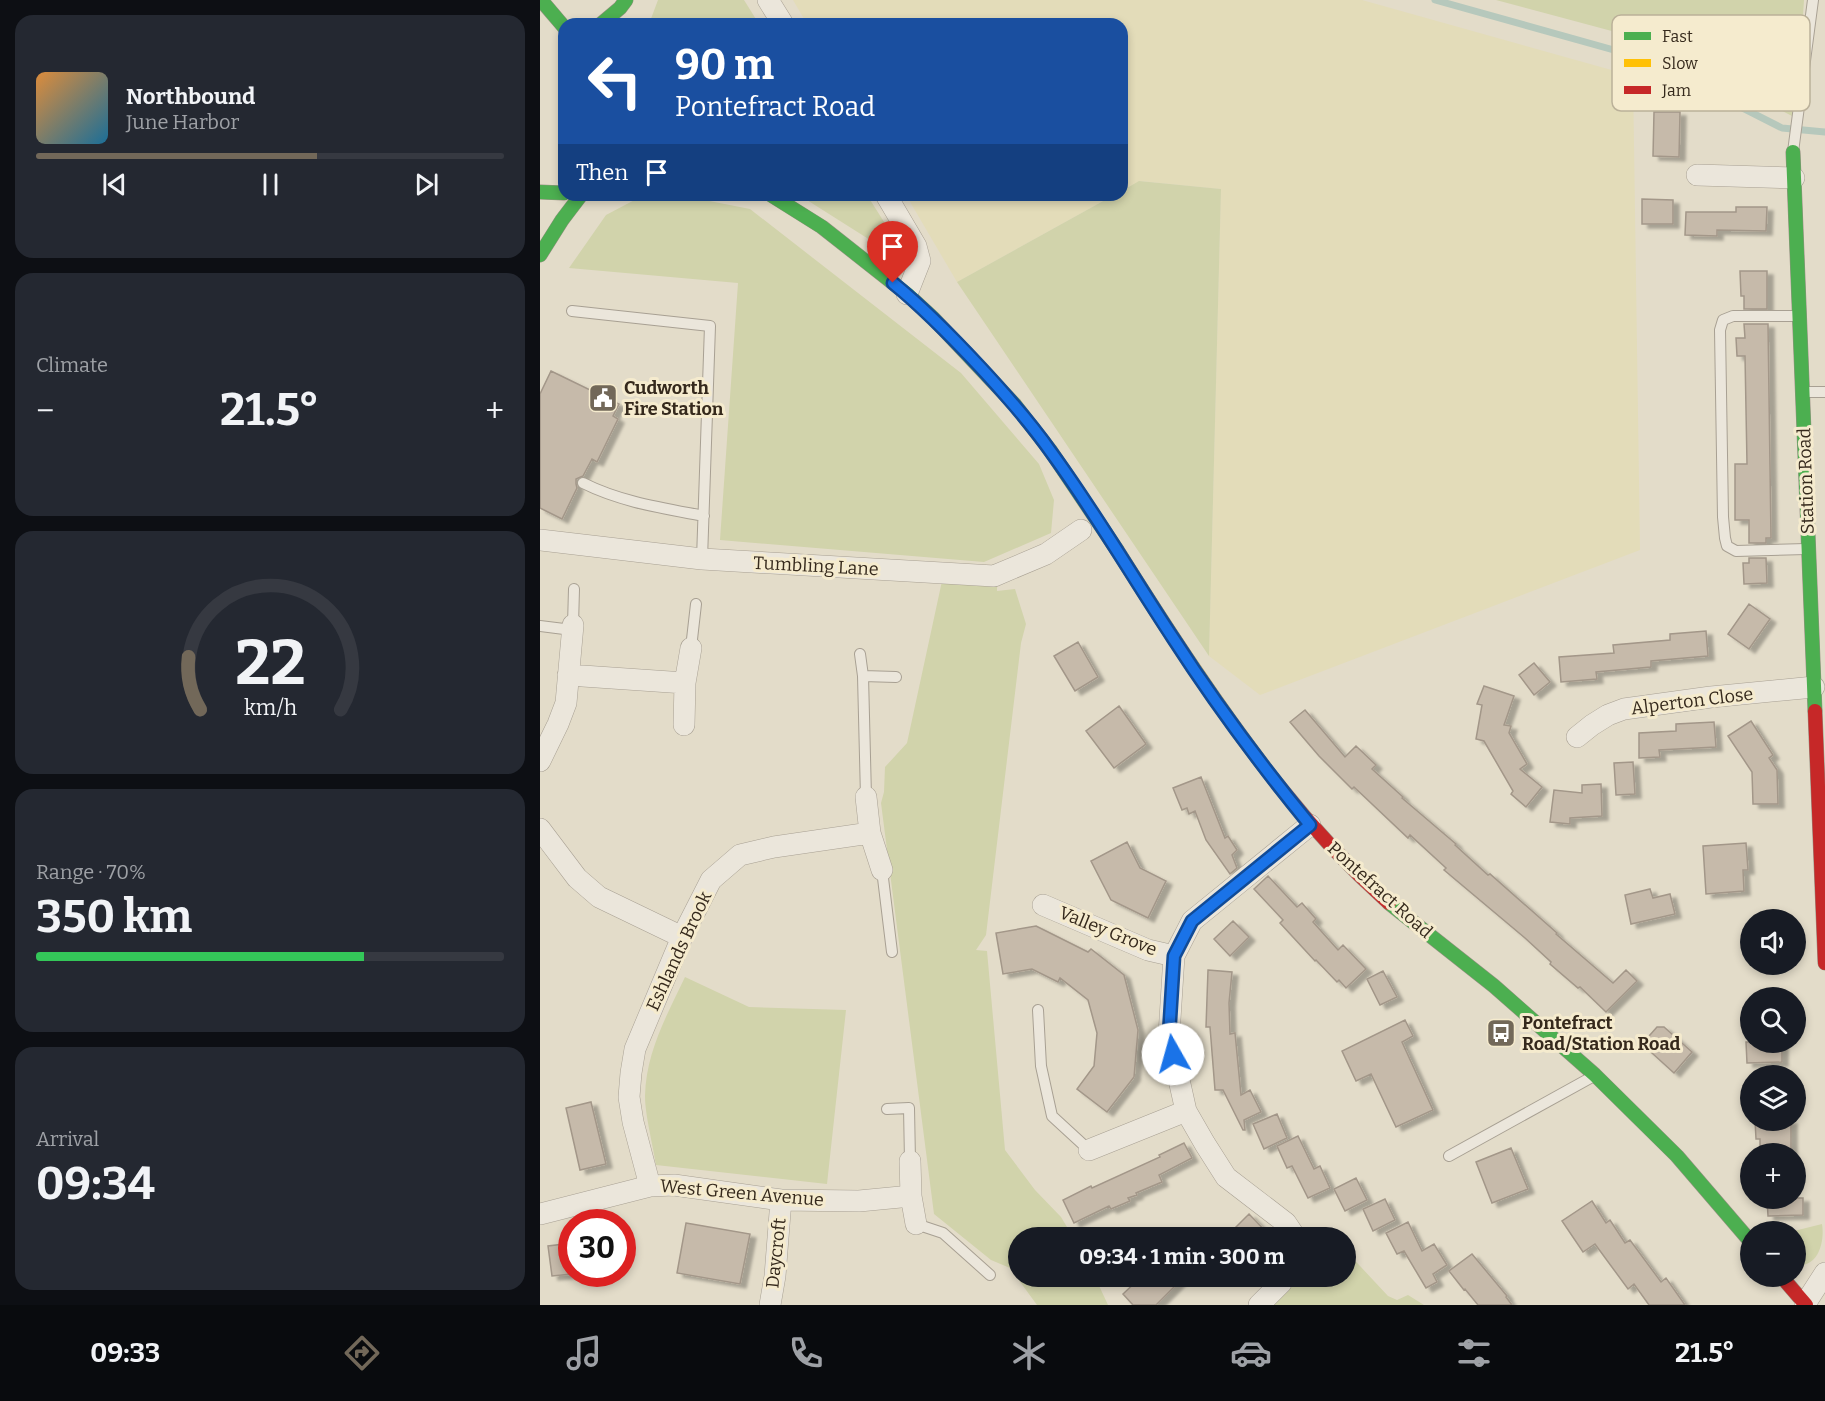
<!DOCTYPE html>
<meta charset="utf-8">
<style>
body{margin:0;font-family:Bitter,serif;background:#242831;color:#f1f3f6;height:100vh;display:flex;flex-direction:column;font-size:22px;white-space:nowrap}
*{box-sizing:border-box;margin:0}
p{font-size:20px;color:#9ea1a6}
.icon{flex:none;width:33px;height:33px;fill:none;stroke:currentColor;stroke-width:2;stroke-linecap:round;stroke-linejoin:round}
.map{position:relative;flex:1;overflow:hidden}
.details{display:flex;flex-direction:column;gap:15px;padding:15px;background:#0d0f14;width:540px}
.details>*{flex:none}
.banner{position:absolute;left:18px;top:18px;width:570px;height:183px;border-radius:18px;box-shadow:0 3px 9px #0003;background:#1a4fa0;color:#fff;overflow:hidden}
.tools{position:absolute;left:1200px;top:909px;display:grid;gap:12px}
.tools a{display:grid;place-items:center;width:66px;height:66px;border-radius:50%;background:#171b24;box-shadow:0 3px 9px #0003;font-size:30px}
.speed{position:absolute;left:18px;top:1209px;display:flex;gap:12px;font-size:30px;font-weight:700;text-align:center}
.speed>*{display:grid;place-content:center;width:78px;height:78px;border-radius:50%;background:#171b24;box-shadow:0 3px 9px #0003;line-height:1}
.speed .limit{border:9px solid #d22;background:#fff;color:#111}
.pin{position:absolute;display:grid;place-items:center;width:51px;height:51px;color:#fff;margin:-62px -26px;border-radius:50% 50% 50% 0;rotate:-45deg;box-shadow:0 0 6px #0007}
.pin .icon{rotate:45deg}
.me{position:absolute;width:66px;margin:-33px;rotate:353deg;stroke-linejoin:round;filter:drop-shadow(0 0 4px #0008)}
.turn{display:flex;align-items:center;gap:21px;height:126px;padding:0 18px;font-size:27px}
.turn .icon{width:78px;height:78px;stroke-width:2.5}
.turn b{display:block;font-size:42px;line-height:51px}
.then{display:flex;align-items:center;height:57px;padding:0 18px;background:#0003;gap:12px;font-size:22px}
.big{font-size:45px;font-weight:700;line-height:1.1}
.details .tile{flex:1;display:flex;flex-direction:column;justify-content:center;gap:9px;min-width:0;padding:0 21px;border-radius:18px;background:#242831}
.details .dial{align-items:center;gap:0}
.dial svg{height:156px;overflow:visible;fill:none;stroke:#363941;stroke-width:7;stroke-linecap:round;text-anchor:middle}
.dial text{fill:#f1f3f6;stroke:none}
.song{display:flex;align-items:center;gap:18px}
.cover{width:72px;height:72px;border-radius:9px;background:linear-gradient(135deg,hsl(30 70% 55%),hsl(200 70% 35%))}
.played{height:6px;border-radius:3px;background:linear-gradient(90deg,#726859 60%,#363941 60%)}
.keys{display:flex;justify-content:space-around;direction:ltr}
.heat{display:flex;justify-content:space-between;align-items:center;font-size:33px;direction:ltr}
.charge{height:9px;border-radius:4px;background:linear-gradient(90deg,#34c759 70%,#363941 0)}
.trip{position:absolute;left:468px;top:1227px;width:348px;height:60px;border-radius:30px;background:#171b24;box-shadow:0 3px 9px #0003;font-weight:700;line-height:60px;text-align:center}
.menu{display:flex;height:96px;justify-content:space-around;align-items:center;background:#090b0e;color:#9ea1a6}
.menu .icon{width:42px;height:42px}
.menu .selected{color:#726859}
.menu b{font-size:27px;color:#f1f3f6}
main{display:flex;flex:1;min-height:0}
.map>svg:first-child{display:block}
.farmland{fill:#e3dcb9}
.green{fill:#d1d3ab}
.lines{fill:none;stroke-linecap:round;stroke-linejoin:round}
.stream{stroke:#b6c8bc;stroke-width:7}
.building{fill:#c6baaa;stroke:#a39789;stroke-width:1.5;filter:url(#shadow)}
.lane-casing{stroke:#a8a093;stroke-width:12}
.street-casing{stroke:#a8a093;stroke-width:22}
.fast-casing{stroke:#979083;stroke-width:15}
.slow-casing{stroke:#979083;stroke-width:15}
.jam-casing{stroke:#979083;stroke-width:15}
.lane{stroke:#ebe6db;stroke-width:10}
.street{stroke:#ebe6db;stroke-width:21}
.fast{stroke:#4caf50;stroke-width:14}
.slow{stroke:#ffc107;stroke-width:14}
.jam{stroke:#c62828;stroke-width:14}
.route-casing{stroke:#114b97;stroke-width:15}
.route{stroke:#1a73e8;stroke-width:10}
.labels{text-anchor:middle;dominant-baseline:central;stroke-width:6;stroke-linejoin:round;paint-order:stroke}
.poi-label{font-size:18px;font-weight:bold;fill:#35291c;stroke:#f5ebce;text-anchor:start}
.street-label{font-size:18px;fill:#35291c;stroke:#f5ebce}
.key{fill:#f5ebce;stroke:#bbb199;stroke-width:1.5}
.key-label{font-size:16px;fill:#35291c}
</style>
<main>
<section class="details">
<div class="tile">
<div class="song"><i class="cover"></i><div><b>Northbound</b><p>June Harbor</p></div></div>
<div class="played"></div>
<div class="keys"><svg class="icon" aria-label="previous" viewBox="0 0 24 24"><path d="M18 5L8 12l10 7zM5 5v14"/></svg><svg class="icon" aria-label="pause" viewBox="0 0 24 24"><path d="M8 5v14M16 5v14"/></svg><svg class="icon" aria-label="next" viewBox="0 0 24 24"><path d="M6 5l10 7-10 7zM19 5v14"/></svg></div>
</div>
<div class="tile"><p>Climate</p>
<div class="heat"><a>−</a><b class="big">21.5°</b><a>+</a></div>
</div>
<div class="tile dial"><svg viewBox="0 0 100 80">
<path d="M14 69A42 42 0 1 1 86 69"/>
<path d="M14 69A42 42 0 0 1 8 42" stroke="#726859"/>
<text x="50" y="56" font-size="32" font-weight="700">22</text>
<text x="50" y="72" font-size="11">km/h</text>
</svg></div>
<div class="tile"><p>Range · 70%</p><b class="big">350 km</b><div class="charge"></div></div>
<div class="tile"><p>Arrival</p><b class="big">09:34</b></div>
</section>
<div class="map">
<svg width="1285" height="1305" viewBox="0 0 1285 1305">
<defs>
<filter id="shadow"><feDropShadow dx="6" dy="4" stdDeviation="1.5" flood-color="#0004"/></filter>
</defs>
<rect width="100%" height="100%" fill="#e3dcc9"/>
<path class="farmland" d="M253 0H822L1093 76 1100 550 720 695 669 656 681 189 600 181 582 191V24H267Z
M366 195H574L417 282Z"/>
<path class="green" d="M118 0H204L219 24H109Z
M956 0H1264L1260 63 1252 116 1109 41Z
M599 181 681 189 669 656 417 282 574 195H582V191Z
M104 195H139L210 209 421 373 499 464 514 500 511 533 444 562 180 540 198 283 29 268 66 215Z
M259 195H327L358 244 357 257Z
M457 580V591L475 589 486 624 481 643 446 935 436 950 447 951 465 1150 495 1190 521 1217 533 1237 478 1238V1276L555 1277 568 1305H497L470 1268 451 1260 394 1214 341 803 344 792 345 767 367 743 402 581Z
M145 977 209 1007 306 1010 287 1184 116 1165C113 1145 105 1115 105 1096 106 1052 127 1015 145 977Z
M1282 1224C1285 1242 1278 1268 1256 1265L1254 1231Z
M806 1251 848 1296 857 1300 868 1295 884 1305H732L754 1277 806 1276Z"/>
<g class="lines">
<path class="stream" d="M895 0 1106 59 1242 128 1285 132"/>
</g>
<path class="building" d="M1114 112H1140L1139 157 1113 156Z
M1102 199 1133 200V224H1102Z
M1196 207H1227L1226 231 1177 230V236L1145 235 1146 212H1196Z
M1200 271H1227V309H1204V296H1201Z
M1204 324H1228L1231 538H1226V543H1209V520H1195V464H1207L1205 356H1197L1196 338H1205Z
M11 371 79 404 73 416 78 419 57 462 52 459 43 476 36 479V484L37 488 22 519 0 508V394Z
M1209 558H1226L1227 583 1204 584 1203 563H1209Z
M1209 604 1230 619 1209 649 1188 634Z
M1166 631 1168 656 1111 661V667L1056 672 1057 679 1021 682 1019 657 1074 653 1073 645 1130 640V634Z
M538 642 558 677 535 691 514 656Z
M994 663 1010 682 994 695 979 675Z
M944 686 974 696 964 725 971 726 969 733 987 764 980 769 1002 787 986 807 971 794 973 791 944 741 936 739 942 705 937 704Z
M579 706 606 744 574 768 546 731Z
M765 710 805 757 816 746 836 765 832 769 863 797 862 798 916 844 915 845 948 875 950 874 1017 933 1016 934 1073 983 1086 970 1097 981 1066 1012 1040 987 1038 988 1010 964 1011 962 985 938 904 870 906 868 870 835 868 838 814 787 812 789 779 756 750 722Z
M1211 721 1233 755 1229 758 1237 770 1238 804H1213L1212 772 1188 736Z
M1174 722 1176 747 1119 750 1120 757 1099 758V733L1136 731V724Z
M1093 762 1095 794 1076 795 1074 763Z
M661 777 685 838 688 836 697 850 692 855 697 868 690 874 666 840 655 811 649 814 647 808 642 810 633 788Z
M1061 784 1062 816 1030 818V824L1010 822 1014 790 1042 793V785Z
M587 842 600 868 626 881 608 918 571 900 551 861Z
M1206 843 1208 870H1203L1204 891 1166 894 1163 846Z
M728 876 757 907 762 903 776 919 773 922 798 950 803 945 826 969 806 988 799 980 797 982 776 960 775 961 740 923 743 920 714 889Z
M1110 889 1113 898 1130 894 1135 914 1091 924 1085 895Z
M693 921 709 937 690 956 674 939Z
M496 926 548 952 551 949 584 975 598 1030 594 1077 567 1112 537 1089 554 1066 557 1033 548 1000 520 978 518 982 492 969 463 974 456 933Z
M668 970 692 972 689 1003 690 1034 695 1033 701 1095 710 1090 721 1112 704 1120 705 1130H703L683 1090H675L670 1027H666Z
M843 971 857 997 840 1005 827 979Z
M865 1020 873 1036 862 1042 893 1110 856 1127 831 1074 816 1081 802 1051Z
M1117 1027H1124L1152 1052 1134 1073 1102 1044Z
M1206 1042H1242V1062L1207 1063Z
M51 1102 66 1164 40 1170 26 1108Z
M737 1114 747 1138 724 1149 713 1124Z
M1215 1120H1251V1154H1220V1139H1216Z
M758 1136 774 1169 780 1166 790 1188 768 1198 752 1166 747 1168 737 1146Z
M644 1143 652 1158 619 1175 622 1182 596 1193 597 1195 588 1198 590 1201 571 1209 569 1206 534 1223 523 1200 551 1186 552 1188 620 1157 619 1155Z
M971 1148 988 1189 952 1203 936 1162Z
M816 1178 827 1200 805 1211 794 1189Z
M1227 1198H1263V1215L1228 1216Z
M845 1199 855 1220 833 1231 823 1209Z
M1052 1201 1066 1223 1070 1220 1085 1243 1090 1240 1121 1282 1126 1278 1145 1305H1109L1094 1284 1088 1289 1055 1244 1043 1252 1022 1221Z
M709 1214 732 1238H685Z
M868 1222 882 1251 894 1244 907 1265 893 1274 897 1282 886 1288 864 1251 857 1254 846 1233Z
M146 1223 210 1234 200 1284 137 1273Z
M32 1243V1274L12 1276 8 1246Z
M932 1254 967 1296 966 1297 972 1305H938L925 1289 924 1290 909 1271Z
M602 1276H645L616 1305H593L583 1294Z"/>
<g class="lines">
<g class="lane-casing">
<path id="lane" d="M1253 152 1273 0
M32 311 170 326 162 559
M1259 316H1193L1183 320 1180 330 1183 517 1185 538 1187 546 1196 551 1266 549
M1263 392H1285
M43 483C81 502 122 508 164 516
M33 625 34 589
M0 626 32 630
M151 648 156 604
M320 654 323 676 326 797
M323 676 356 677
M342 870 352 952
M498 1010 501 1066 512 1116 549 1150
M347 1109 369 1108 370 1161
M909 1156 1052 1077
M376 1224 403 1233 450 1275"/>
</g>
<g class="street-casing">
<path id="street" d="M228 0 243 24
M1157 175 1254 178
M346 195 376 246 380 261 367 294
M0 540 162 559 454 576 506 554 541 530
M28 675 145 683
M144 725 145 683 151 648
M1037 737 1052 725 1068 715 1084 709 1171 697 1274 687
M0 761 18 724 26 703 33 625
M326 797 330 833 342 870
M0 829 37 878 59 897 142 937
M503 905 608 950 634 956
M549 1150 646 1111
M370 1161 371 1196 376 1224
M110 1186 93 1122 89 1097 91 1073 95 1049 142 937 171 880 200 855 234 847 330 833
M0 1214 110 1186 134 1185 241 1200 319 1201 371 1196
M756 1238 746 1223 686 1177 665 1144 646 1111 629 1035 634 956 652 921 770 825
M1265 1304 1285 1273
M230 1305 235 1276 241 1200
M719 1305 741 1283 745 1276"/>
</g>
<g class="fast-casing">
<path id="fast" d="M1 0 24 27
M61 24 80 8 86 0
M1253 152 1275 711
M0 192 24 193
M231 195 282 227 367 294 393 318 475 405 510 450 577 550
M0 255 22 220 41 195
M849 903 954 986 1055 1075 1137 1156 1210 1241"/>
</g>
<g class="slow-casing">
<path id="slow" d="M577 550C628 631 680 711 739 786"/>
</g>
<g class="jam-casing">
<path id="jam" d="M1275 711 1285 963
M739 786C774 830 807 865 849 903
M1241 1276 1266 1305"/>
</g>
<use href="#lane" class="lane"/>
<use href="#street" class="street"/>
<use href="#fast" class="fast"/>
<use href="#slow" class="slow"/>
<use href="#jam" class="jam"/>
</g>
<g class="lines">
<g class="route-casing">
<path id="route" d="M353 283C385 309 413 338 441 368 466 395 490 422 511 452 555 512 592 576 633 638 675 703 721 765 770 825L652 921 634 956 629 1035 633 1054"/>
</g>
<use href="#route" class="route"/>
</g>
<defs>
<g id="civic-square" transform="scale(1.5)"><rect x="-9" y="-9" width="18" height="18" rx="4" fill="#726859" stroke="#f5ebce"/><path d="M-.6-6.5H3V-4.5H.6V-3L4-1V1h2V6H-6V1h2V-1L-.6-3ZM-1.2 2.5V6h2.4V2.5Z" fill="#fff"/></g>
<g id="bus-square" transform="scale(1.5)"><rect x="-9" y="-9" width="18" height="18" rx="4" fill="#726859" stroke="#f5ebce"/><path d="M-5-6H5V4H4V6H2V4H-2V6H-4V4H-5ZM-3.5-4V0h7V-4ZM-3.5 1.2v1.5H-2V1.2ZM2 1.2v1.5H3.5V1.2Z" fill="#fff"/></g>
</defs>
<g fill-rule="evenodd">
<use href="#civic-square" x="63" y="398"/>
<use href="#bus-square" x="961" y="1033"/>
</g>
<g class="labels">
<g class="poi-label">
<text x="84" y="388">Cudworth<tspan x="84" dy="21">Fire Station</tspan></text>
<text x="982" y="1023">Pontefract<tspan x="982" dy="21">Road/Station Road</tspan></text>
</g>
<g class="street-label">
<text transform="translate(1266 481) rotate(-92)">Station Road</text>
<text transform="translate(276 566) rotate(3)">Tumbling Lane</text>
<text transform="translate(1152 701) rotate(-7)">Alperton Close</text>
<text transform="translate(840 890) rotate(42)">Pontefract Road</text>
<text transform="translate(568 931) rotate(22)">Valley Grove</text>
<text transform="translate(139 951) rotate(-65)">Eshlands Brook</text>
<text transform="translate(202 1193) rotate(5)">West Green Avenue</text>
<text transform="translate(236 1253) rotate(-84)">Daycroft</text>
</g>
</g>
<rect x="1072" y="15" width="198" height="96" rx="9" class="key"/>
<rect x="1084" y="32" width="27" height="8" fill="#4caf50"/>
<rect x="1084" y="59" width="27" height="8" fill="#ffc107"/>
<rect x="1084" y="86" width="27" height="8" fill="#c62828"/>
<g class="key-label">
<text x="1122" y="42">Fast</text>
<text x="1122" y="69">Slow</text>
<text x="1122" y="96">Jam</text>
</g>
</svg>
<div class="tools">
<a><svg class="icon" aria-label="sound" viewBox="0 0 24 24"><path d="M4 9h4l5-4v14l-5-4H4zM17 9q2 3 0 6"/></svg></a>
<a><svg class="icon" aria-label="search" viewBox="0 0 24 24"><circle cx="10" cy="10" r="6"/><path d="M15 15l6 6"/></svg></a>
<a><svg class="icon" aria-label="layers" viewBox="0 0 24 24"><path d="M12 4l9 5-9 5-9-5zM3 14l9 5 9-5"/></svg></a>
<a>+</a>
<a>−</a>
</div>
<div class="speed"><div class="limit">30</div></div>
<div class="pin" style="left:353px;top:283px;background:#d93025"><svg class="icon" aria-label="arrive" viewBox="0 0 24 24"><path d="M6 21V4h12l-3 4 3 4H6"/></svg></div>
<svg class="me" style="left:633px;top:1054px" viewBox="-20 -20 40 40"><circle r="19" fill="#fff"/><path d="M0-13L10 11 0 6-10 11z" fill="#1a73e8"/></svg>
<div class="trip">09:34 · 1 min · 300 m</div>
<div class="banner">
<div class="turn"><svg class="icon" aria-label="left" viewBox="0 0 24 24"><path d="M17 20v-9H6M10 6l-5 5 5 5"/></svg><div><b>90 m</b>Pontefract Road</div></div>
<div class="then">Then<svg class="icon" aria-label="arrive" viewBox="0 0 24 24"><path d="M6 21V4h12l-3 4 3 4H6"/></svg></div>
</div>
</div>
</main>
<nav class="menu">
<b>09:33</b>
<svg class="icon selected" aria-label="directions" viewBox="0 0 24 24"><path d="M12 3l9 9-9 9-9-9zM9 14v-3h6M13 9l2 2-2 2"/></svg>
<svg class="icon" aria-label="music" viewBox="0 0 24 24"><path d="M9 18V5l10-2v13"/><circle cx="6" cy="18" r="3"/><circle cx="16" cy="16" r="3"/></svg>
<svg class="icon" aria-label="phone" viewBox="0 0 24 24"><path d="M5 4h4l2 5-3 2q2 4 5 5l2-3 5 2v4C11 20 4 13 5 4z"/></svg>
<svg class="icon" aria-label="climate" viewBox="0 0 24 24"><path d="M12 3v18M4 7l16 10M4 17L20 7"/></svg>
<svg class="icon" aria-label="car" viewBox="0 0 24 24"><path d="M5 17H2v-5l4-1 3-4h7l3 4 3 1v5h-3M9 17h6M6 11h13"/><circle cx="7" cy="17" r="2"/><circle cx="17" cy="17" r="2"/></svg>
<svg class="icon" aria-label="filters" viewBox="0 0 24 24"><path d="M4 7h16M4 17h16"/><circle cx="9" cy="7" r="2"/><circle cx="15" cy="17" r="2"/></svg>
<b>21.5°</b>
</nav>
